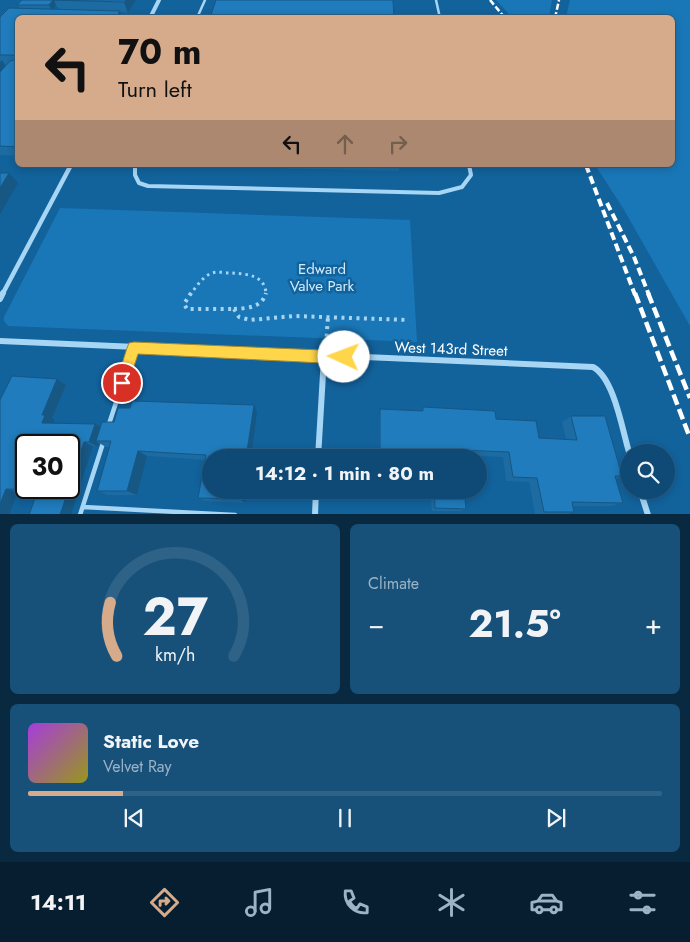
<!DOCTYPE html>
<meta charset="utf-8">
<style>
body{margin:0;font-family:Jost,sans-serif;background:#17517a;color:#f1f3f6;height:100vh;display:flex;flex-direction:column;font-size:19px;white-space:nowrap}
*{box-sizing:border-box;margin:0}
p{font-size:16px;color:#9bb3c5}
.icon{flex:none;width:28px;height:28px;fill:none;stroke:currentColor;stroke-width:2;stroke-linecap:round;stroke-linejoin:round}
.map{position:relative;height:514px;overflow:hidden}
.drawer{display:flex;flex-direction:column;gap:10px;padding:10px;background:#082940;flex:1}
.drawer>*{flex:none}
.banner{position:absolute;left:15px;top:15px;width:660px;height:152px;border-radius:8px;box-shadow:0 2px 8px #0003,0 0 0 1px #2e6287;background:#d6ab8b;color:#111;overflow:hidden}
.buttons{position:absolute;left:620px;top:444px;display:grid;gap:10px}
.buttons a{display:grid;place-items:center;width:55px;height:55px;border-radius:50%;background:#0e4a75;box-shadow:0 2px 8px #0003,0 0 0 1px #2e6287;font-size:25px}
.speed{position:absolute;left:15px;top:434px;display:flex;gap:10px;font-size:25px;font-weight:700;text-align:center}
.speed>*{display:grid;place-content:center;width:65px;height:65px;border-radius:50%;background:#0e4a75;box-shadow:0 2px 8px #0003,0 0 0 1px #2e6287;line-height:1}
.speed .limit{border:2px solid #111;border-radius:8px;background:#fff;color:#111}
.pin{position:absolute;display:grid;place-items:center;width:42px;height:42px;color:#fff;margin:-21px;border:2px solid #fff;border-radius:50%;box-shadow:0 1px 5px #0007}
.me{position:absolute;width:55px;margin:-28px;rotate:272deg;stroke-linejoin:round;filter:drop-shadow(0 0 4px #0008)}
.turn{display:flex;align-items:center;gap:18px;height:105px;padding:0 20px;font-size:22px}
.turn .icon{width:65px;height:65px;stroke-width:2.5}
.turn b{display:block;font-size:35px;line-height:42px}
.lanes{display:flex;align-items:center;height:48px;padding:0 20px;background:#0003;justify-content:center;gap:25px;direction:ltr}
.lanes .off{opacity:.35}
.big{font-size:38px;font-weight:700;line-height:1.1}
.drawer .widget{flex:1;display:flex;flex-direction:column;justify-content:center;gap:8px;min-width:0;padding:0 18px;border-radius:8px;background:#17517a}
.drawer .dial{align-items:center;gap:0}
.dial svg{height:130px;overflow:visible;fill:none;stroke:#2e6287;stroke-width:7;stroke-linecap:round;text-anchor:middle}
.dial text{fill:#f1f3f6;stroke:none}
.song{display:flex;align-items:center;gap:15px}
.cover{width:60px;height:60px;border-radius:8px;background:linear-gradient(135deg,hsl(280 70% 55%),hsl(60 70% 35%))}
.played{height:5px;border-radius:2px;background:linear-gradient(90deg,#d6ab8b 15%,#2e6287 15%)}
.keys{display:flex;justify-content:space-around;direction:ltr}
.heat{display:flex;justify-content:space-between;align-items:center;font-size:28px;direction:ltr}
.drawer .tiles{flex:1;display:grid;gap:10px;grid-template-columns:1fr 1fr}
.widget:last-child{grid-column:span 2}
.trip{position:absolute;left:202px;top:449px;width:285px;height:50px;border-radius:25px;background:#0e4a75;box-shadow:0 2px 8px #0003,0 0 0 1px #2e6287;font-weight:700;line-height:50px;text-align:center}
.dock{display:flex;height:80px;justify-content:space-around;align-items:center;background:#061e2f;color:#9bb3c5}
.dock .icon{width:35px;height:35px}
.dock .selected{color:#d6ab8b}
.dock b{font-size:22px;color:#f1f3f6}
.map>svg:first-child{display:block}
.green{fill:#1a77b7}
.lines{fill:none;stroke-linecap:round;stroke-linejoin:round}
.path-far1{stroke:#a7d5f4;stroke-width:3;stroke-dasharray:2.5 4;stroke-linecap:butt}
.path{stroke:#a7d5f4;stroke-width:4;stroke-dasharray:3 4.5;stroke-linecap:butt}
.service-far2{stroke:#a7d5f4;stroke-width:2.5}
.service-far1{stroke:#a7d5f4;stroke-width:4}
.service{stroke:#a7d5f4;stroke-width:4.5}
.minor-far2{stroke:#a7d5f4;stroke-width:4}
.minor-far1{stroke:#a7d5f4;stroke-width:4.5}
.minor{stroke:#a7d5f4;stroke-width:6}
.rail-far2{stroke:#fff;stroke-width:2.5;stroke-dasharray:6 2.5;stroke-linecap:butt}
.rail-far1{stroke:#fff;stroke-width:4;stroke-dasharray:8 4;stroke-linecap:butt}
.rail{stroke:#fff;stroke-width:4.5;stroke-dasharray:11 4.5;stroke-linecap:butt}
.wall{fill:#1c6ba2;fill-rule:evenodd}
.shaded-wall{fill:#165784}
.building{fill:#207cbc;stroke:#165784}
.route{fill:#ffd54a;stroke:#a68a30}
.labels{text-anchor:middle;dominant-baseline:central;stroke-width:5;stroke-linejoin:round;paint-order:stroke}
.park-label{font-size:15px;fill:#d0ebfe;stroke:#12629c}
.street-label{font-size:15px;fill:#fff;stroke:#12629c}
</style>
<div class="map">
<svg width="690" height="515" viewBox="0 0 690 515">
<rect width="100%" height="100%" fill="#12629c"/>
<path class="green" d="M496 0H552L549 17H512Z
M570 0H690V326L623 208 595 165H672V18L566 17Z
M60 208 410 220 417 342 8 326 4 321V317Z"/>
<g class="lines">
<path class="path-far1" d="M190 295C196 287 202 277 212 273 218 271 225 273 231 273 247 274 266 275 266 295"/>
<path class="path" d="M191 293 184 304 187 309H234
M234 309 239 317 250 320 294 316 408 320
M234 309C247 308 262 308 266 293
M326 344 328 317"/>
<path class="service-far2" d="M436 0 440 18
M197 18 205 0"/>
<path class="service-far1" d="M135 165V175L139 183 148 186 439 193 462 187 471 175 469 165"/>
<path class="service" d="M108 427 134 348
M83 507 235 515
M80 515 104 440"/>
<path class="minor-far2" d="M118 16 150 17
M150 18 159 0"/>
<path class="minor-far1" d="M2 295 71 165"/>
<path class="minor" d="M0 299 3 293
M0 341 593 367C614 378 622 429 629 452
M318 458 324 357
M640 490 648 515
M315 515 316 490"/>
<path class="rail-far2" d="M490 0 505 18
M555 18 559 0"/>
<path class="rail-far1" d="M586 165 635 295
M607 203 634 257 649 295"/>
<path class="rail" d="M635 293 690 438
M648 293 690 398"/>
</g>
<path class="wall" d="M22 0H136L128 13 121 12 123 18H18V156L0 155V17L20 8 17 5ZM56 5 59 9H53Z
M168 165H400L399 171 168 166Z
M57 379 66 385 52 418 55 420 54 423 95 424 100 427 114 422 257 412 211 490H246L245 503 205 501 198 498 205 460 147 456 137 495H108L97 491 110 447H106L99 443 98 447 93 446 71 515H29L37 493 18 492 9 515 0 400Z
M423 407 496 419 539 438 566 439 562 422 571 416 622 476 616 479 623 503 611 506H573L574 512 565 515 535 514 529 482 506 481 503 457 460 455V458H379V415L380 409 421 411Z
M430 490H464L466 509 461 511H432Z"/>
<path class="shaded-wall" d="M53 0H60H54L56 5 52 11 49 5Z
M126 0H136L128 13 124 2Z
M120 11 123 18H116Z
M2 60 8 70 0 80V62Z
M9 173 18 183 0 214V188Z
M57 379 66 385 52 418 55 420 52 428 42 423V415Z
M254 405 257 412 251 458H246Z
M95 424 104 429 96 441 99 443 98 447 89 442Z
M84 442 93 446 71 515H60Z
M138 451 147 456 137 495 127 491Z
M6 489 18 492 9 515H0V504Z
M241 490H246L245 503 240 499Z"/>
<path class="building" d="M22 0H53L49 5H17Z
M54 0H126L124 2Z
M216 0H393L394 18H210Z
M9 8 120 11 116 18H18V147L0 146V72L10 61 14 60 15 57 13 55H0V17Z
M0 173H9L0 188Z
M12 376 57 379 42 415H45L42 423 95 424 89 442H84L69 487V445H26V488H69L60 515H29L38 490 6 489 0 504V400Z
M132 401 254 405 246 458H211V490H241L240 499 198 498 206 455 138 451 127 491H97L111 441H96L102 422H114L118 408H130Z
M423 407 495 411 496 419 536 421 539 438 577 440 571 416H605L622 476H615L623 503 572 502 574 512H544L537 478 513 477 509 452 459 450 460 458H380V409L423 411Z
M434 490H464L466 509 435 508Z"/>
<path class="route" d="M134 342 344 351 348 353 350 357 348 362 344 364 138 354 127 388 122 390 118 388 116 383 127 348 129 343Z"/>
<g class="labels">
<g class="park-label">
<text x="322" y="269">Edward<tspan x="322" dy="17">Valve Park</tspan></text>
</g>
<g class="street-label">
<text transform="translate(451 349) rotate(2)">West 143rd Street</text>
</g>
</g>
</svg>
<div class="buttons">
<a><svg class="icon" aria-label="search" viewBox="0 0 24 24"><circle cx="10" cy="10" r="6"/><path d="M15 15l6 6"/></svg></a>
</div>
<div class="speed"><div class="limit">30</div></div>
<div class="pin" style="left:122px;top:383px;background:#d93025"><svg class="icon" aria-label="arrive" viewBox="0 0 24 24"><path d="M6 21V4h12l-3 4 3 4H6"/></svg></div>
<svg class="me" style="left:344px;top:357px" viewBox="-20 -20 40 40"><circle r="19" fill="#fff"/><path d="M0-13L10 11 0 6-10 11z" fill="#ffd54a"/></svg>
<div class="trip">14:12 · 1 min · 80 m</div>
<div class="banner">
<div class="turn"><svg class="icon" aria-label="left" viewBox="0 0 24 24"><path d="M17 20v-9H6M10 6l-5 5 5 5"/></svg><div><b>70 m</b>Turn left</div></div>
<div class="lanes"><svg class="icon" aria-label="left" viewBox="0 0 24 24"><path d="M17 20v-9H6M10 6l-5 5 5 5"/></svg><svg class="icon off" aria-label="ahead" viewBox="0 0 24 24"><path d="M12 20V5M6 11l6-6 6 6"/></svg><svg class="icon off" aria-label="right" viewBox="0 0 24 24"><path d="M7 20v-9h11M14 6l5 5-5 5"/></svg></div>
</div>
</div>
<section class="drawer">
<div class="tiles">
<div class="widget dial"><svg viewBox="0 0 100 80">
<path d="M14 69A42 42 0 1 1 86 69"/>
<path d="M14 69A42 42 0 0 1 10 36" stroke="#d6ab8b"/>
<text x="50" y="56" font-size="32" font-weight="700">27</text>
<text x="50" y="72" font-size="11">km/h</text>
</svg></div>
<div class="widget"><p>Climate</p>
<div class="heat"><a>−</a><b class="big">21.5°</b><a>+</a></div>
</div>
<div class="widget">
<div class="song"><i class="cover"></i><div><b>Static Love</b><p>Velvet Ray</p></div></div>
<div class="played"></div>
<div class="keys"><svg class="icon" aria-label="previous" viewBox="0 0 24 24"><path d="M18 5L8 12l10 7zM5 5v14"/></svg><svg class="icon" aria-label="pause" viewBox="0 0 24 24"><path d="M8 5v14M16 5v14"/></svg><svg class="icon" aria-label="next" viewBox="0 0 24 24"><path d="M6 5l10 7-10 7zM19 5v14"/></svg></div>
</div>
</div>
</section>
<nav class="dock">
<b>14:11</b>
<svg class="icon selected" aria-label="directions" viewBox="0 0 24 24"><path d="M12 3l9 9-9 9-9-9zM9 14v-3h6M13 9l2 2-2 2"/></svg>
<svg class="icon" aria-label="music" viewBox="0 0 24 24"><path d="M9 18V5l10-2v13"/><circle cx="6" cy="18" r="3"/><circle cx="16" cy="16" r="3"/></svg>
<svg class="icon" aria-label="phone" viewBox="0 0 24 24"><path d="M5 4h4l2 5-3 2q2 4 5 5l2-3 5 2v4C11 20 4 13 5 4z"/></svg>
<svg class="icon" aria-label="climate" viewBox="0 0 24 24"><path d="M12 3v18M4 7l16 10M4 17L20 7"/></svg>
<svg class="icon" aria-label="car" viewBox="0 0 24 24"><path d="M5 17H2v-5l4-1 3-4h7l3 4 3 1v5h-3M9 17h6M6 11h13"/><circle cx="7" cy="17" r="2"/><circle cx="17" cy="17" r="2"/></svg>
<svg class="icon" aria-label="filters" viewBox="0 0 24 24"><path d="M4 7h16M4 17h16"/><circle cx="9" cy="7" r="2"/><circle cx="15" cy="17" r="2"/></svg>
</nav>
